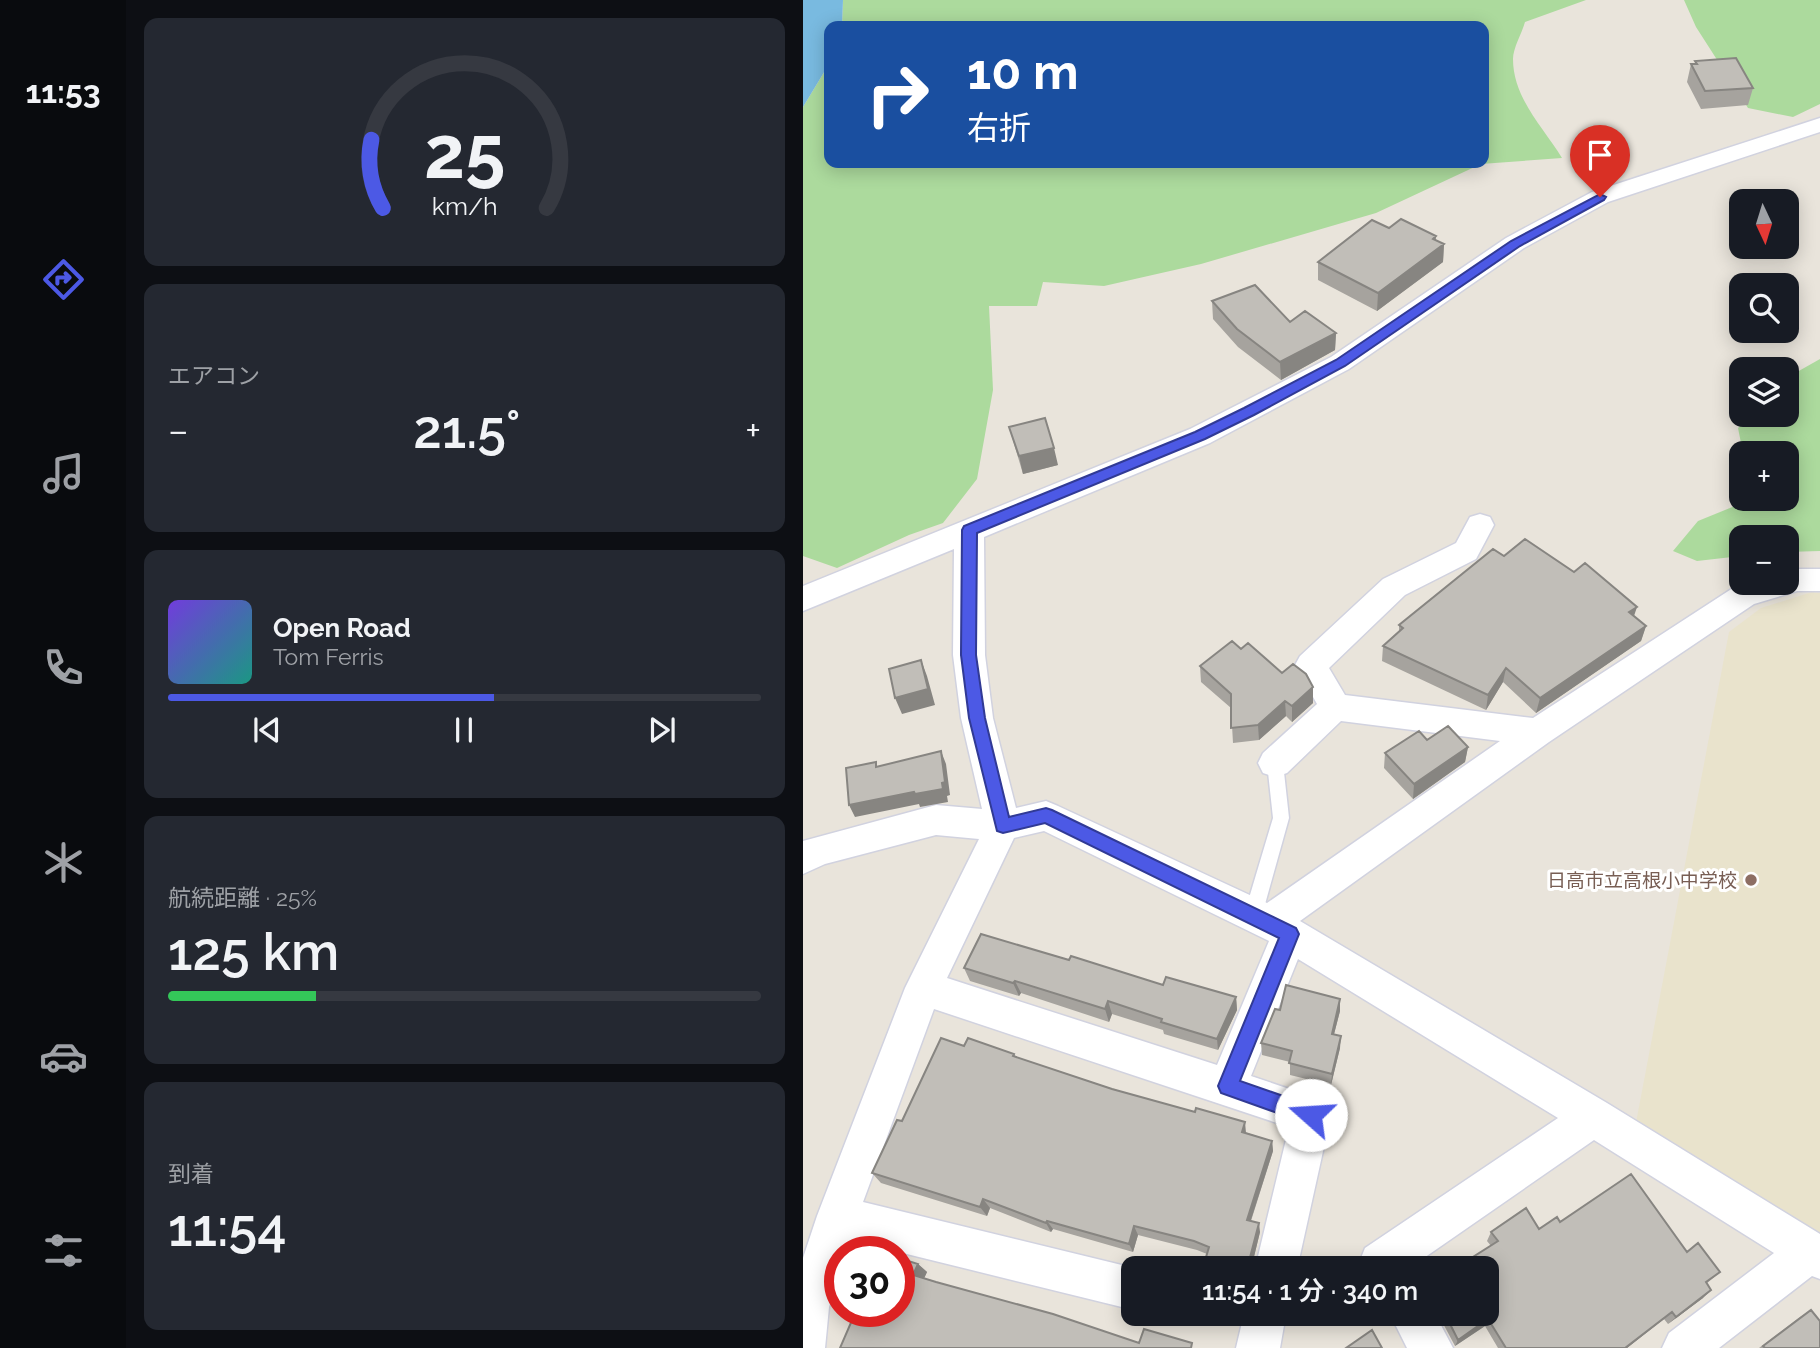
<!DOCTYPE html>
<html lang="ja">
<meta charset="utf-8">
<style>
body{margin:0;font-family:Raleway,"Noto Sans JP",sans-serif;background:#242831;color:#f1f3f6;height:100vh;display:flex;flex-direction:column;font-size:26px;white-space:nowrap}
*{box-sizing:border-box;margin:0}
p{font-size:23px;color:#9ea1a6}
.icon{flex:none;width:38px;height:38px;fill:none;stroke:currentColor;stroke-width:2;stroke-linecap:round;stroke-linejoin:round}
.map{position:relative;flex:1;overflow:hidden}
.details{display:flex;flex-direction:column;gap:18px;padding:18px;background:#0d0f14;width:677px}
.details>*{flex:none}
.banner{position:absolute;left:21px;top:21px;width:665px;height:147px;border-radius:14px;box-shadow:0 4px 18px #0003;background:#1a4fa0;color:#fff;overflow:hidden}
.needle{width:46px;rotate:176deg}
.controls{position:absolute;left:926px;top:189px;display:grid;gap:14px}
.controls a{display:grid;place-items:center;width:70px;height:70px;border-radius:14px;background:#171b24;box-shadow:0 4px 18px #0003;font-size:35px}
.speed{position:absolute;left:21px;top:1236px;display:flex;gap:14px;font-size:35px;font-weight:700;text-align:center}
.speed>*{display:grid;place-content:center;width:91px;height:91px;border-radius:50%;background:#171b24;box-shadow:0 4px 18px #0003;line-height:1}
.speed .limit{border:10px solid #d22;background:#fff;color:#111}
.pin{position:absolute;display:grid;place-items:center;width:60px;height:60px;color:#fff;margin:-72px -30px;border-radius:50% 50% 50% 0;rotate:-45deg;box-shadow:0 0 7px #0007}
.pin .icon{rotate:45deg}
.me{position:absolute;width:77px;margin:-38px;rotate:289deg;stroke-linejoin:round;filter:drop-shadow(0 0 5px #0008)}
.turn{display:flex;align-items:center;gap:24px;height:147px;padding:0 28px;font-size:32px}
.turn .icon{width:91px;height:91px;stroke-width:2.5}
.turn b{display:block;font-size:49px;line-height:60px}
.big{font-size:52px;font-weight:600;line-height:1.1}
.details .card{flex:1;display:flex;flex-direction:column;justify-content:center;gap:10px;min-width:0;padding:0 24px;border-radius:14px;background:#242831}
.details .dial{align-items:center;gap:0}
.dial svg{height:182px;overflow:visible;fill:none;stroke:#363941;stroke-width:7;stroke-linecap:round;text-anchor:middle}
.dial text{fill:#f1f3f6;stroke:none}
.song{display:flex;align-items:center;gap:21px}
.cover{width:84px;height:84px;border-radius:10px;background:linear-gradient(135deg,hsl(260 70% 55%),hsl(170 70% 35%))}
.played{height:7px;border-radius:4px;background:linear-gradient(90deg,#4c59e5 55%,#363941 55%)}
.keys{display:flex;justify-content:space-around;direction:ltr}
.heat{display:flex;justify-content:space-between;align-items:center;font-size:38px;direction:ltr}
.charge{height:10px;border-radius:5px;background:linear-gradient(90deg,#34c759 25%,#363941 0)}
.trip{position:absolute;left:318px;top:1256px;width:378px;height:70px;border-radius:14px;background:#171b24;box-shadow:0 4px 18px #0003;font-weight:600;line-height:70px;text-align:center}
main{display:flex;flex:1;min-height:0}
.tabs{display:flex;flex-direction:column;width:126px;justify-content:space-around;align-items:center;background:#090b0e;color:#9ea1a6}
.tabs .icon{width:49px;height:49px}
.tabs .active{color:#4c59e5}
.tabs b{font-size:32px;color:#f1f3f6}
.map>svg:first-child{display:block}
.education{fill:#e9e3cc}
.green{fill:#acda9d}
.water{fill:#79bae0}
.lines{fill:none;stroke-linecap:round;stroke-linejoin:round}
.lane-casing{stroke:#d1d2df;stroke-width:3}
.street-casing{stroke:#d1d2df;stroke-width:3}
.lane{fill:#fff;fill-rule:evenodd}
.street{fill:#fff;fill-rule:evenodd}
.wall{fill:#a6a39e}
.shaded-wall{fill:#878581}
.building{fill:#c1beb8;stroke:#878581;stroke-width:2}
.route{fill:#4c59e5;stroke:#313a95;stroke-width:2}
.education-dot{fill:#8d6e63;stroke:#fff;stroke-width:2.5}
.labels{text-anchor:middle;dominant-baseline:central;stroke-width:6;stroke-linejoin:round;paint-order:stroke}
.education-label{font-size:19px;fill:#785e54;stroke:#fff;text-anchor:end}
</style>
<main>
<nav class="tabs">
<b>11:53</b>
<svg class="icon active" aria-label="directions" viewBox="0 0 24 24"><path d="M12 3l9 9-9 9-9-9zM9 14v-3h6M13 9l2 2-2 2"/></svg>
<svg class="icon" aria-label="music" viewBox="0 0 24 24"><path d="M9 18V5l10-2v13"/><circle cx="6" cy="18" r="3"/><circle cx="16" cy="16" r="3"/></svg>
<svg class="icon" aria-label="phone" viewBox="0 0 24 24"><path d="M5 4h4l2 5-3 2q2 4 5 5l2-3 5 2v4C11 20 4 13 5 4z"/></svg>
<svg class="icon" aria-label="climate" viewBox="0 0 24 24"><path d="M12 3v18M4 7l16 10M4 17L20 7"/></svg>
<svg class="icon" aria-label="car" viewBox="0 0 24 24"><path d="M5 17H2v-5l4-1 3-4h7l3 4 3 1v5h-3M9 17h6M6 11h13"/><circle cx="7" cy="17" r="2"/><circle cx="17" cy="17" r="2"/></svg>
<svg class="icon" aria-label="filters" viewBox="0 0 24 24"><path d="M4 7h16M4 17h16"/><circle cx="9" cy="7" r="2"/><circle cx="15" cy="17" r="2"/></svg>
</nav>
<section class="details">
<div class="card dial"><svg viewBox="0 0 100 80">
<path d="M14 69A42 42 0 1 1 86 69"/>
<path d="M14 69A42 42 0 0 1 9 39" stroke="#4c59e5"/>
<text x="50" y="56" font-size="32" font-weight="700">25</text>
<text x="50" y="72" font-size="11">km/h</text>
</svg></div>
<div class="card"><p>エアコン</p>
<div class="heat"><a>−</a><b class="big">21.5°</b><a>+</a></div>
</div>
<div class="card">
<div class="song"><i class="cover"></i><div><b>Open Road</b><p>Tom Ferris</p></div></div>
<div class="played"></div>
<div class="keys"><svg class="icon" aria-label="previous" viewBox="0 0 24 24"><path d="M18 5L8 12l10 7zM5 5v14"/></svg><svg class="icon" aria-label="pause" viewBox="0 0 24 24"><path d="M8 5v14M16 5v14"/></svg><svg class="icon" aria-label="next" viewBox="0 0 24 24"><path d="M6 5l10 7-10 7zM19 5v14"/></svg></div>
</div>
<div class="card"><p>航続距離 · 25%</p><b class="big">125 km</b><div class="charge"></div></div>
<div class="card"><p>到着</p><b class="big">11:54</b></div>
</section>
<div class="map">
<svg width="1017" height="1348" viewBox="0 0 1017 1348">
<rect width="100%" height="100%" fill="#e9e4db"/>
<path class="education" d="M1009 592 1017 593V1237L832 1128 926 632 958 608Z"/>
<path class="green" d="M40 0H783L722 22C719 33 710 48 710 59 710 98 740 127 759 158L678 164 573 213 398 264 301 286 240 282 234 306H186L190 390 174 479 140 523 106 535 34 568 0 556V107L26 64V163H681V26H39Z
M881 0H1017V104L990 117 945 108 893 27Z
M1017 359V551L984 552V537H938V556L894 561 870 551 895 521 949 499H984V453H940L935 428 949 415H984V382L994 372Z"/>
<path class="water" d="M0 0H40L39 26H26V64L0 107Z"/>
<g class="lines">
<g class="lane-casing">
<path id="lane" d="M472 756 478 758 480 763 486 818 459 915 456 921 450 923 444 921 441 915 470 818 464 763 466 758Z"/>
</g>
<g class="street-casing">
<path id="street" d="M1017 118V132L805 202 721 248 546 369 407 443 181 537 182 655 190 718 213 808 243 801 255 806 464 903 697 741 538 721 484 773 472 777 460 773 455 763 460 753 514 704 492 665 497 656 580 579 653 543 667 517 677 514 687 517 691 525 673 559 602 595 526 668 542 695 730 718 930 588 946 583H984V572L993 569H1017V591H994L951 604 746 742 497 921 804 1103 1017 1234V1279L1009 1276 916 1348H859L866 1333 971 1253 791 1140 605 1269H559L556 1263 562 1248 755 1118 495 959 448 1076 522 1101 528 1115 494 1269H452L486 1127 131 1009 60 1202 331 1268V1310L47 1240 43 1251H37V1273L26 1307 22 1348H0V1258L14 1216 102 988 176 839 133 835 22 864 0 874V841L133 805 179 809 158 718 150 655 151 549 0 611V586L387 429 528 357 703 238 789 192ZM241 831 466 941 414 1065 144 978 211 838Z
M441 1314H483L477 1348H433Z
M587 1314H632L650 1348H604Z"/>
</g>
<use href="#lane" class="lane"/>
<use href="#street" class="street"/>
</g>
<path class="wall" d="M892 61 950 88 945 105 898 109 884 82 888 64H892Z
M586 228 633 240 641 244 640 262 574 311 515 280V262Z
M409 301 487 322 533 333 532 350 478 380 435 347 410 319Z
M206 427 255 465 220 474Z
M831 616 843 626 838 641 733 713 700 682 683 710 579 661 580 646 596 632V625Z
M397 666 479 673 510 687V703L489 722 483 716 456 740 430 743 428 708 398 682Z
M624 740 665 747 662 762 610 799 581 768 582 753Z
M266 960 360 985 433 997 434 1010 415 1050 361 1034 360 1030 309 1014 306 1022 218 993 216 996 167 981 161 968Z
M537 999V1011L531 1034 537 1048 528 1085 487 1075V1062L459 1055 458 1043 477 1010Z
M161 1046 211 1054 213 1057 469 1141 470 1151 448 1221 457 1232 448 1269H403L401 1264 404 1254 394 1250 335 1235 330 1252 250 1229 248 1232 187 1208 184 1216 78 1183 69 1173 99 1121Z
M757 1222 884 1252 917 1272 903 1284 900 1298 865 1324 861 1319 824 1348H695L682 1326 652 1346 635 1314H684L688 1246 684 1241 688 1232 736 1229Z
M115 1264 124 1272 121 1278 336 1343 388 1348 52 1314 45 1311H96Z
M1008 1310 1017 1348H956L997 1317Z"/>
<path class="shaded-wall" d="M633 236 632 251 641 244 640 262 574 311 575 293Z
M533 333 532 350 478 380 477 362Z
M251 448 255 465 220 474 216 456Z
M834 607 829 622 826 612Z
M843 626 838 641 733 713 737 698Z
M118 660 124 676 132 705 99 714 92 698Z
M703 668 700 682 683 710 685 695Z
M510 687V703L489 722V706Z
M482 701 483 716 456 740 455 725Z
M665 747 662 762 610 799 611 784Z
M138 751 143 764 147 795 144 796 145 802 117 807 116 804 52 817 46 805Z
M212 981 218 993 216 996 210 983Z
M433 997 434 1010 415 1050 414 1039Z
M537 999V1011L528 1046 529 1034Z
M305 1001 309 1014 306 1022 302 1009Z
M538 1036 537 1048 528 1085 529 1074Z
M442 1122 443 1133 439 1132Z
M469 1141 470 1151 445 1229 444 1220Z
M180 1199 187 1208 184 1216 177 1207Z
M244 1221 250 1229 248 1232 243 1223Z
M456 1223 457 1232 448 1269H444Z
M331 1226 335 1235 330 1252 326 1244Z
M115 1264 124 1272 119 1283 110 1275Z
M908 1290 900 1298 865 1324 873 1317Z
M869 1312 824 1348H822Z
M685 1319 682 1326 652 1346 655 1340Z"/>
<path class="building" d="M933 58 950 88 902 91 888 64H894L892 61Z
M598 219 633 236 630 239 641 244 575 293 515 262 569 220 586 228Z
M452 285 487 322 502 311 533 333 477 362 434 329 409 301Z
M242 418 251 448 216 456 206 427Z
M722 539 771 572 782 563 834 607 826 612 843 626 737 698 703 668 685 695 580 646 600 628 596 625 690 549 701 556Z
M429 641 438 649 445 643 479 673 490 664 503 674 510 687 489 706 482 701 455 725 428 728V694L397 666Z
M118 660 125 689 92 698 86 669Z
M645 726 665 747 611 784 582 753 616 731 624 740Z
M138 751 142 782 139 783 140 789 112 794 111 792 46 805 43 768 73 762V767Z
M178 934 266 960 268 956 360 985 363 977 433 997 414 1039 358 1022 359 1019 305 1001 302 1009 212 981 210 983 161 968Z
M483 985 537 999 529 1034 538 1036 529 1074 486 1063 489 1051 458 1043 472 1009 477 1010Z
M138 1038 161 1046 165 1038 211 1054 210 1056 309 1089 392 1112 393 1108 442 1122 439 1132 469 1141 444 1220 456 1223 444 1269H420L401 1264 406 1247 391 1241 331 1226 326 1244 244 1221 243 1223 180 1199 177 1207 69 1173 94 1120 99 1121Z
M828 1174 884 1252 895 1243 917 1272 903 1282 908 1290 873 1317 869 1312 822 1348H703L685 1319 655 1340 642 1314H684V1269H651L695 1241 688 1232 723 1208 736 1229 754 1217 757 1222Z
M96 1258 115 1264 110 1275 133 1282 250 1314 336 1343 341 1329 389 1343 388 1348H37L53 1311H96Z
M1008 1310 1017 1321V1348H962L960 1346Z
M569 1330 579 1348H543Z"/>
<path class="route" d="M797 194 803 197 801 200 717 246 542 366 451 415 402 439 174 533 173 655 182 718 206 817 243 808 249 810 493 928 496 934 437 1081 515 1108 518 1115 515 1122 508 1125 418 1093 415 1086 476 938 242 823 200 833 194 831 166 718 158 655 159 530 161 526 392 432 441 408 533 360 708 241Z"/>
<circle class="education-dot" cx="948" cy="880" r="7"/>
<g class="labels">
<g class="education-label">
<text x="934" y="880">日高市立高根小中学校</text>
</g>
</g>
</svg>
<div class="controls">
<a><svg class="needle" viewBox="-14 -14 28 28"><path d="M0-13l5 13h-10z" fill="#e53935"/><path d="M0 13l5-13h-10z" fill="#9ea1a6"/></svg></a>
<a><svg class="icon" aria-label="search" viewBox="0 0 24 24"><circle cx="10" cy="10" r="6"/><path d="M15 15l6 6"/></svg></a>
<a><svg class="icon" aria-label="layers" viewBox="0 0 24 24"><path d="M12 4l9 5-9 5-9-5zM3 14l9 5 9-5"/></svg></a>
<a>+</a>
<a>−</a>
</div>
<div class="speed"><div class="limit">30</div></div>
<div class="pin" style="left:797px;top:197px;background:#d93025"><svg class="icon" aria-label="arrive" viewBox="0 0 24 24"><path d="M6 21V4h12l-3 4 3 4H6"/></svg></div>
<svg class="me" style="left:508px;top:1115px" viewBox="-20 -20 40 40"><circle r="19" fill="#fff"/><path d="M0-13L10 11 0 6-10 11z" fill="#4c59e5"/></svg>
<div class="trip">11:54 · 1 分 · 340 m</div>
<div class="banner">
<div class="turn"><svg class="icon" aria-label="right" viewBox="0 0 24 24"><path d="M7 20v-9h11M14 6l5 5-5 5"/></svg><div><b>10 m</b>右折</div></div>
</div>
</div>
</main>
